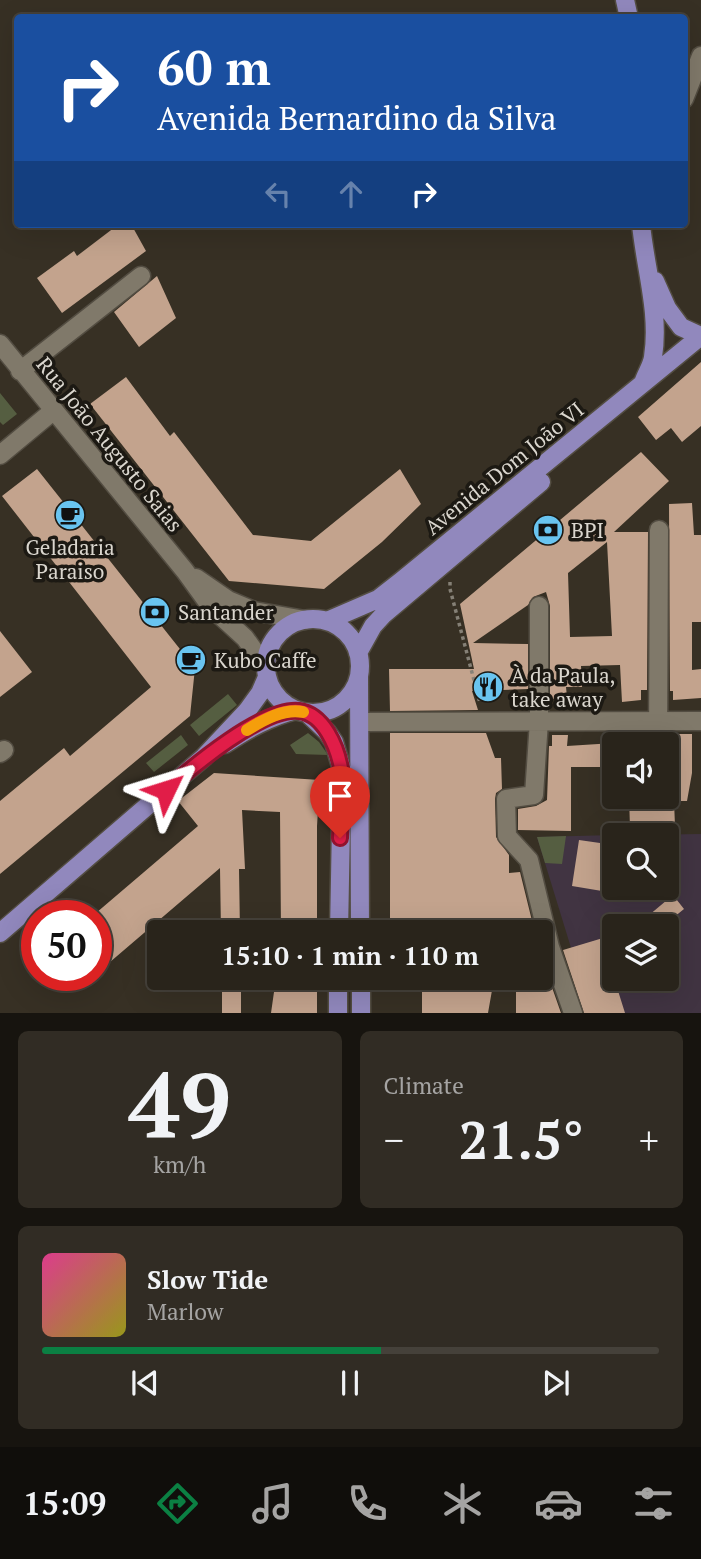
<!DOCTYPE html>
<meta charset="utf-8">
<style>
body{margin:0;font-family:"PT Serif",serif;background:#312c24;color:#f1f3f6;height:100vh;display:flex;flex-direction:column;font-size:26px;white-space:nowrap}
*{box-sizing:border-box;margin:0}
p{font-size:23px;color:#a5a4a3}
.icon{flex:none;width:38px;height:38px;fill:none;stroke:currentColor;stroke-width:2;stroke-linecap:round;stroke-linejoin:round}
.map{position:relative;height:1013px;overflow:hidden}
.panel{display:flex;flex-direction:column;gap:18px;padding:18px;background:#17140f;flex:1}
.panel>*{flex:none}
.top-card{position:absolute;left:14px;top:14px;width:674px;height:214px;border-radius:7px;box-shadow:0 7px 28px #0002,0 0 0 2px #45413a;background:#1a4fa0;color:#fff;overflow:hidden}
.controls{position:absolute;left:602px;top:732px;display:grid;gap:14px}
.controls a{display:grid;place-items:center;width:77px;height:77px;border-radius:7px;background:#29241b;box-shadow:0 7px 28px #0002,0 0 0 2px #45413a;font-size:35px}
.speed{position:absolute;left:21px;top:900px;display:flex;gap:14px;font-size:35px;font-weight:700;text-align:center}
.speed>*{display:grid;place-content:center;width:91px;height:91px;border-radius:50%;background:#29241b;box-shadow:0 7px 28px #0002,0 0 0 2px #45413a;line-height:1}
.speed .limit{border:10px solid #d22;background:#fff;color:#111}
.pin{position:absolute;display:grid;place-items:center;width:60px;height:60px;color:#fff;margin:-72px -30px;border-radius:50% 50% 50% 0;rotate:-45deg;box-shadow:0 0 7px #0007}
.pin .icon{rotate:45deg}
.me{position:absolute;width:77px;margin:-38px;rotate:49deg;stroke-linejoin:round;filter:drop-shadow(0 0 5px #0008)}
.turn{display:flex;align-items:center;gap:24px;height:147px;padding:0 28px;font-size:32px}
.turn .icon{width:91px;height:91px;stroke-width:2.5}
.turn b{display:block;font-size:49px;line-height:60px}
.lanes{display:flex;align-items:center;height:66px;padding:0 28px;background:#0003;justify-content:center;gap:35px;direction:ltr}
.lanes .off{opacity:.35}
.big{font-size:52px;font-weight:700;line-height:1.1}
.panel .widget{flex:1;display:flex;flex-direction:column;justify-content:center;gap:10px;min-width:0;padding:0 24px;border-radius:10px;background:#312c24}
.panel .dial{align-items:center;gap:0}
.dial b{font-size:91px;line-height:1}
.song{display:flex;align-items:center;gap:21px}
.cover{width:84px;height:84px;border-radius:10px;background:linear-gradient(135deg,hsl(330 70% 55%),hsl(60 70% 35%))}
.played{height:7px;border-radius:4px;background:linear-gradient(90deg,#0b8043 55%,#45413a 55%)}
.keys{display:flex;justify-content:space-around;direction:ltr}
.heat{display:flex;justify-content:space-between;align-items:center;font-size:38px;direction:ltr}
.panel .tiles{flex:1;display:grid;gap:18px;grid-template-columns:1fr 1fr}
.widget:last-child{grid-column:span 2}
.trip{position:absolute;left:147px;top:920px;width:406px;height:70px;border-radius:7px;background:#29241b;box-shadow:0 7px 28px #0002,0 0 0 2px #45413a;font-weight:700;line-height:70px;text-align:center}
.dock{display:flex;height:112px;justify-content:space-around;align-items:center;background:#100e0b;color:#a5a4a3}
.dock .icon{width:49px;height:49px}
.dock .active{color:#0b8043}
.dock b{font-size:32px;color:#f1f3f6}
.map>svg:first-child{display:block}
.education{fill:#413442;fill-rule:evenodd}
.green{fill:#555e41}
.building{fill:#c3a38d;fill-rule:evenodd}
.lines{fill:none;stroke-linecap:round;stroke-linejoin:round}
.minor-casing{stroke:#534d42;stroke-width:21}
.major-casing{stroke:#534d42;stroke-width:21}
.path{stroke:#858076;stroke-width:3.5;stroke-dasharray:3.5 3.5;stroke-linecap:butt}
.minor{stroke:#80796a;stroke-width:18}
.major{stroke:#9188bd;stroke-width:18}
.route-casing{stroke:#92132f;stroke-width:18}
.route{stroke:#e11d48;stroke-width:12}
.slow{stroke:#f59e0b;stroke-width:12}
.labels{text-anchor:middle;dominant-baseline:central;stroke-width:7;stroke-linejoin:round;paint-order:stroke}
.street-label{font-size:21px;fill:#dad6ce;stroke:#1c1913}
.poi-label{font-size:21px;fill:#dad6ce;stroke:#1c1913;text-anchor:start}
</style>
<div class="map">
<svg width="701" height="1013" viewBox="0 0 701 1013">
<rect width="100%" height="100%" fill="#373024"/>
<path class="education" d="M701 834V1013H591L537 837 614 835V887H667V835H640ZM614 926H667V978H614Z"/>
<path class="green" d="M0 393 17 414 3 425 0 422Z
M228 694 237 705 199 736 190 725Z
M308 733 319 742 328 755 296 754 290 745Z
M181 735 188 745 154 772 146 763Z
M566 836 562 864 545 863 537 837Z"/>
<path class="building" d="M119 224H131L146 251 62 313 37 278 74 251 77 256Z
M157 276 176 318 139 347 114 312Z
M701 362V426L682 442 671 428 656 440 638 417Z
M126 377 170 436 174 432 253 535 311 541 400 469 421 504 382 542 324 589 229 581 90 404Z
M641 452 669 481 614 532H648L647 690H641V700L622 702 620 665 581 666 582 687H566L567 697 550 699V606L546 592 533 597 528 605 473 643 528 644V689L472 691 478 710 390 711 389 669H474L460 604ZM607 542 612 636 570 637 568 573Z
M37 469 195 668 190 716 0 874V801L64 748 70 756 151 687 2 496Z
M692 503 694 535H701V622H692V670L701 669V698L673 700V691H670L669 504Z
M0 631 32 672 0 697Z
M390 733H486L495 758H501L502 789 496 793 495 799 496 837 509 855V873L520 872 535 933H515V922L504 921 502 933H390Z
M669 734H692V773L687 801H674L675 826 630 828 629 796H669Z
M552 735H568L567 746 614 743V767H571V831L518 830V809L536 806 547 800 549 746H552Z
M214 773 320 780 317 826V933H281L280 812 242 810 245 869H239L240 933H221L220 868 96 974V913L198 826 178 801Z
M579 840 614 845V893L572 886Z
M673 895 684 909 663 926H636Z
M603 938 614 978 625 1013H584L563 950Z
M541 956 561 1013H516V978H541Z
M222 978H241V1013H222Z
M276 978H317V1013H271Z
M494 979 488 1013H422V982Z"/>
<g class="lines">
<g class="minor-casing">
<path id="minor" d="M684 99 701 56
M0 344 185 571 211 607 245 638 265 666
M20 371 141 276
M0 455 53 411
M196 578 228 600 254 611 305 620
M539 606V721L534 795 506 799 507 836 529 860 550 947 573 1013
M361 722 701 721
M658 744 659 530
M0 753 4 750"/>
</g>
<g class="major-casing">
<path id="major" d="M625 0 629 18
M641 224C645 267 660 313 653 357 652 365 646 374 643 383
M655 281 667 308 681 327 701 336
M266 666a47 47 0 1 1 94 0a47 47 0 1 1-94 0Z
M327 621 378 599 401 581 701 336
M358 653 373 626 384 614 541 482
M359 677 360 933
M307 713 327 732 334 742 342 770 339 933
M225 744C248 729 269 717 296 710
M0 933 204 757 247 711 260 693 267 677
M361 978V1013
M338 1013V978"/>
</g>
<path class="path" d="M450 582V589L480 703"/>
<use href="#minor" class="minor"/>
<use href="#major" class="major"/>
</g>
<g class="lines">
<g class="route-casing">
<path id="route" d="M166 790C192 767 263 707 299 711 324 714 337 747 341 768 345 790 341 816 340 838"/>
</g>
<use href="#route" class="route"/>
<path class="slow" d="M247 730C263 720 284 708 303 712"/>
</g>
<defs>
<g id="cafe-disc" transform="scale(1.575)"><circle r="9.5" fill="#69c4f0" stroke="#1c1913"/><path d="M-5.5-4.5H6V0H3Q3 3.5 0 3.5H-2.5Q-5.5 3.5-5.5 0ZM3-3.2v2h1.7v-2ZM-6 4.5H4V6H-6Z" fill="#111"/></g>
<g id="bank-disc" transform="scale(1.575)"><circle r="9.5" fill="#69c4f0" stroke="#1c1913"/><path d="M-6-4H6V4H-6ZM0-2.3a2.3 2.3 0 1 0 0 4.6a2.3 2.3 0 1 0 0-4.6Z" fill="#111"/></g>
<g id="restaurant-disc" transform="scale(1.575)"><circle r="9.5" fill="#69c4f0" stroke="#1c1913"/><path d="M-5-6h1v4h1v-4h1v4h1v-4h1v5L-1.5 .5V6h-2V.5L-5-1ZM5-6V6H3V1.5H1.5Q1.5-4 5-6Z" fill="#111"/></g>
</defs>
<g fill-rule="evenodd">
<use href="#cafe-disc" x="70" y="515"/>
<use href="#bank-disc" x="548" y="530"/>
<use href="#bank-disc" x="155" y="612"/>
<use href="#cafe-disc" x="191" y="660"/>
<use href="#restaurant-disc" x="488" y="687"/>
</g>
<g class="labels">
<g class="street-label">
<text transform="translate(110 444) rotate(51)">Rua João Augusto Saias</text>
<text transform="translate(504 468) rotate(-39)">Avenida Dom João VI</text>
</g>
<g class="poi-label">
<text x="571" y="530">BPI</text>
<text x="70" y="547" text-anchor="middle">Geladaria<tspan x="70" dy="24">Paraiso</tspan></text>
<text x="178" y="612">Santander</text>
<text x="214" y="660">Kubo Caffe</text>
<text x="511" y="675">À da Paula,<tspan x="511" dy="24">take away</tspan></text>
</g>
</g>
</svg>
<div class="controls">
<a><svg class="icon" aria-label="sound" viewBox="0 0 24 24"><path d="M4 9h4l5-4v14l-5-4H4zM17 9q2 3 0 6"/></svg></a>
<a><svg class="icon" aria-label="search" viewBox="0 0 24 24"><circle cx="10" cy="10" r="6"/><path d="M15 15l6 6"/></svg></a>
<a><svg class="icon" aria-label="layers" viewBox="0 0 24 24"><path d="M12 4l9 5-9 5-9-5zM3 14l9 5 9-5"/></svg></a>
</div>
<div class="speed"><div class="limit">50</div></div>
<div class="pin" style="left:340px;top:838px;background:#d93025"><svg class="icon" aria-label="arrive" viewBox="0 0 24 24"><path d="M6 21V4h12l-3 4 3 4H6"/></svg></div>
<svg class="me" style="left:166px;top:790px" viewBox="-20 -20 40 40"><path d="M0-17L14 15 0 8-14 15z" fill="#e11d48" stroke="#fff" stroke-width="4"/></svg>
<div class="trip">15:10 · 1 min · 110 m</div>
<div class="top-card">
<div class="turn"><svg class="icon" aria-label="right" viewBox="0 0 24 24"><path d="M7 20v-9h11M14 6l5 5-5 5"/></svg><div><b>60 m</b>Avenida Bernardino da Silva</div></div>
<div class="lanes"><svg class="icon off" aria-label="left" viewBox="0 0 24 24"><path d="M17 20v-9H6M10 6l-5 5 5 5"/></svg><svg class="icon off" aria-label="ahead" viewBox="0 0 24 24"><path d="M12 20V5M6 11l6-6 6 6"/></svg><svg class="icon" aria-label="right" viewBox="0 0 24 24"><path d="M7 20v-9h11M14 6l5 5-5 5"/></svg></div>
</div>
</div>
<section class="panel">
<div class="tiles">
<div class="widget dial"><b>49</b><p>km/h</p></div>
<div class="widget"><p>Climate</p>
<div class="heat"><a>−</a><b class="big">21.5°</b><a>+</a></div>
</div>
<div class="widget">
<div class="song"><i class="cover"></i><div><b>Slow Tide</b><p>Marlow</p></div></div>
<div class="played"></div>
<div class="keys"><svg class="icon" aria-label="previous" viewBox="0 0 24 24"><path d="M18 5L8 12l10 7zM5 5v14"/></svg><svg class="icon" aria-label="pause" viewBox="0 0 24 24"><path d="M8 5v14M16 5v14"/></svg><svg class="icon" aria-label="next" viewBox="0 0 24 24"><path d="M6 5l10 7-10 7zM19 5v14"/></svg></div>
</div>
</div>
</section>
<nav class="dock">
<b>15:09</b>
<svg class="icon active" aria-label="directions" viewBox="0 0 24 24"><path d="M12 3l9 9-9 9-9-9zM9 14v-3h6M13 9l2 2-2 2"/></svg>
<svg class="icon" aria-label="music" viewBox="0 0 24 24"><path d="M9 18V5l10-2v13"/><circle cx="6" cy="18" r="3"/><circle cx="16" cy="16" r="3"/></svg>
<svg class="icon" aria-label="phone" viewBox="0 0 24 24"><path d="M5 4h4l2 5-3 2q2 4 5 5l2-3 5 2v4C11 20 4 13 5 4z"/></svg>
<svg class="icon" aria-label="climate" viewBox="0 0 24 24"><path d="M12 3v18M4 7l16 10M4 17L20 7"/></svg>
<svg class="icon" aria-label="car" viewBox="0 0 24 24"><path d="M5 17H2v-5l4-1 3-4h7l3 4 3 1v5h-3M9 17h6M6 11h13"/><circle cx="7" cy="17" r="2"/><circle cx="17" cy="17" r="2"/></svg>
<svg class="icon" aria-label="filters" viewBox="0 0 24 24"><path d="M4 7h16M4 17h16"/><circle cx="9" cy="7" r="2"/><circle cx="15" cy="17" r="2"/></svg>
</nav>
